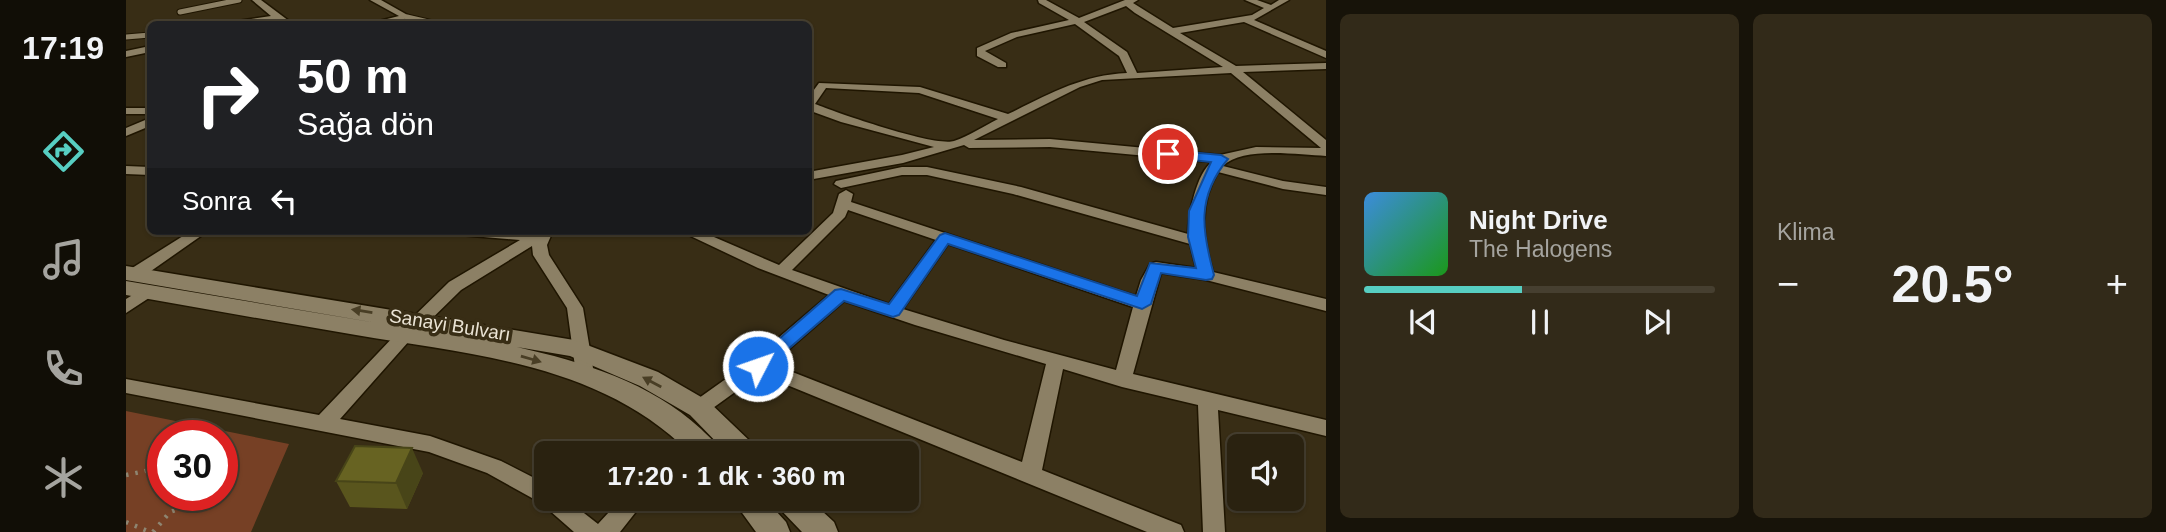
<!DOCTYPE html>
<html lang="tr">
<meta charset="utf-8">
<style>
body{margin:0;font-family:Arial,sans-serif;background:#322a19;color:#f1f3f6;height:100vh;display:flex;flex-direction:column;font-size:26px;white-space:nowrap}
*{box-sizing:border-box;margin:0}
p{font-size:23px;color:#a5a49f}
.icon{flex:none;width:38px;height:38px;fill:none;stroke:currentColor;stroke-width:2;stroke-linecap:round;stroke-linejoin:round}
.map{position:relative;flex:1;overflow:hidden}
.side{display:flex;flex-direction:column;gap:14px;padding:14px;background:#171309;width:840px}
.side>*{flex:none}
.banner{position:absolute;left:21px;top:21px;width:665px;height:214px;border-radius:10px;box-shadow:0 2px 5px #0004,0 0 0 2px #463f30;background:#202124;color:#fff;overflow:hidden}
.buttons{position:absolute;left:1101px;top:434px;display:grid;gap:14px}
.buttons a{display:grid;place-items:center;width:77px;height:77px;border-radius:10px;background:#2a2210;box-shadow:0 2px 5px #0004,0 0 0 2px #463f30;font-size:35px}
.speed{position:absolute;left:21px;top:420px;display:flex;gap:14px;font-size:35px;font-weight:700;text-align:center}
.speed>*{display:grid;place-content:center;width:91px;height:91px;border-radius:50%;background:#2a2210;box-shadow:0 2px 5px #0004,0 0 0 2px #463f30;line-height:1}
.speed .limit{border:10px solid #d22;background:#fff;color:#111}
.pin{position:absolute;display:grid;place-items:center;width:60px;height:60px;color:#fff;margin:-30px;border:4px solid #fff;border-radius:50%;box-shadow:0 2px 7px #0007}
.me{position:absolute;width:77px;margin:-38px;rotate:49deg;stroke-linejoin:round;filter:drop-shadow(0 0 5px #0008)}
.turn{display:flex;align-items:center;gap:24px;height:147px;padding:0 35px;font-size:32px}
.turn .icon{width:91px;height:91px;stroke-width:2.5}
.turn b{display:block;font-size:49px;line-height:60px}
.then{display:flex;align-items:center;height:66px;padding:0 35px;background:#0003;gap:14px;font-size:26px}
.big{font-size:52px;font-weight:800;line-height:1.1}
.side .widget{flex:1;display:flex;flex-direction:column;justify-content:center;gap:10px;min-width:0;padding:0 24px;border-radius:10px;background:#322a19}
.song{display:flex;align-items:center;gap:21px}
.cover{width:84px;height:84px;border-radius:10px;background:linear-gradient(135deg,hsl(210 70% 55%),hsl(120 70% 35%))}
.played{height:7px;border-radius:4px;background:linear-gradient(90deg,#57cec2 45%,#463f30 45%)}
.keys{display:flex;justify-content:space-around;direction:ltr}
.heat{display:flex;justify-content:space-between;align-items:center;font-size:38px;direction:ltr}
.side .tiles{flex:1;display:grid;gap:14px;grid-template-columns:repeat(2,1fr)}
.trip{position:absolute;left:408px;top:441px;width:385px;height:70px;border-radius:10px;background:#2a2210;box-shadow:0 2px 5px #0004,0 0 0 2px #463f30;font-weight:800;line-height:70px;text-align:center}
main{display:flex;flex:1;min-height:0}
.dock{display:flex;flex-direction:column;width:126px;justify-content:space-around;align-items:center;background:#110e06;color:#a5a49f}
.dock .icon{width:49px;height:49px}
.dock .selected{color:#57cec2}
.dock b{font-size:32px;color:#f1f3f6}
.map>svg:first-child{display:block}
.green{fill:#764025;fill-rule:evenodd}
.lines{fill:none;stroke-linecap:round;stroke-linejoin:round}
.lane-casing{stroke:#1f1500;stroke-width:7}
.street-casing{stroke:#1f1500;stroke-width:3}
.secondary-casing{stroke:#1f1500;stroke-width:3}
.path{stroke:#8e8571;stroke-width:4.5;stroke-dasharray:2.5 7;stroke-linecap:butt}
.lane{stroke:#8c8065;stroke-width:5}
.street{fill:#8c8065;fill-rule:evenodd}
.secondary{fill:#8c8065;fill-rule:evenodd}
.wall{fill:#59551d}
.shaded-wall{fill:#484518}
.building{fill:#676322;stroke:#484518;stroke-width:2}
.oneway{fill:#493e25}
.route{fill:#1a73e8;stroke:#114b97;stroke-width:2}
.labels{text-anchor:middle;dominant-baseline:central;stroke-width:7;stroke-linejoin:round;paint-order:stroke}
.street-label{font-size:19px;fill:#eae3d4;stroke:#382d15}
</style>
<main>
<nav class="dock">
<b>17:19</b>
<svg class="icon selected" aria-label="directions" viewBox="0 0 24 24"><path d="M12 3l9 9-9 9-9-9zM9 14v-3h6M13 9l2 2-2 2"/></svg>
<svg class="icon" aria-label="music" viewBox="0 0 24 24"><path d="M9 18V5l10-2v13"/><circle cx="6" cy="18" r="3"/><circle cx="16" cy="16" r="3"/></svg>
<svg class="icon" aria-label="phone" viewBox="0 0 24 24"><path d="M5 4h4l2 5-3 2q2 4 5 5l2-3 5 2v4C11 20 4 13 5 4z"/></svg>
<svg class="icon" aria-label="climate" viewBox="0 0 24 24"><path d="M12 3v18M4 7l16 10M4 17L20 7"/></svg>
</nav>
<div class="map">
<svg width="1200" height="532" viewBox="0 0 1200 532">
<rect width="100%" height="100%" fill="#382d15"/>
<path class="green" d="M0 411 163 444 125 532H0ZM37 436H96V495H37Z"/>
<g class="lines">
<g class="lane-casing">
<path id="lane" d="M54 12 113 0
M281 17 311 24
M0 37 24 35"/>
</g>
<g class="street-casing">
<path id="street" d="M126 0H135L167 24H157L151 20 108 24 112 21 145 16Z
M244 0H255L285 17 261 24H248L249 22 273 16Z
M912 0H920L953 18 999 0H1012L1007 3 1047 28 1126 15 1138 8 1119 0H1131L1145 5 1153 0H1163L1128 20 1200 51V58L1118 22 1054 33 1110 66 1200 63V69L1117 72 1200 140V156C1173 155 1117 146 1097 166L1157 181 1200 187V195L1157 189 1092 172C1072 205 1077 237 1087 272L1200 299V311L1080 280 1035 273 1007 374 1200 420V436L1092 410 1099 532H1077L1072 405 996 387 937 369 916 470 1055 525 1058 532H1021L634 374 580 413 573 416 566 413 563 408 566 403 625 361 703 295 632 268 554 231H574L653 265 707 213 713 194 720 190 727 194 725 202 1010 296 1015 280 1024 264 1030 262 1070 268 1064 244 887 194 801 175H776L715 188 708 184 710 181 776 167H801L895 187 1062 234C1062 214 1071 172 1086 162L924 147 843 148 838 145 777 163 682 180V172L776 155 808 147 715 122 682 110V98L693 83 794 87 882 114C922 95 955 75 1001 73L993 56 949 24 891 37 859 51 880 63V67H872L851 56V48L885 33 943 20 913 3ZM1000 6 1009 13 1097 67 1011 73 1001 52 958 22ZM1105 73 1195 148 1130 147 1094 155 924 139 848 140 954 87 976 80ZM700 88 793 93 872 119C858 126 843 136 828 141 808 147 712 113 689 104ZM722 210 810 240 763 304 666 270 719 217ZM822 244 1007 307 990 370 878 340 777 309ZM718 301 789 325 920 364 896 462 646 364Z
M24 46V52L0 57V51Z
M0 108H24V114H0Z
M24 118V126L0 136V128Z
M0 166 24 167V175L0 174Z
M65 231H82L15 278H3L1 274 3 270Z
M327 231H427L421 245 423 255 457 308 468 374 466 379 459 381 452 379 450 374 441 308 407 255 406 246 335 290 284 340 214 419 304 436 375 461 420 484V499H440L472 524 495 499H520L494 532H448L415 503 361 473 303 452 0 393V379L193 415 272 332 323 282 394 240 334 235Z
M20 287 26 288 28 292 26 296 0 313V299Z"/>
</g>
<g class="secondary-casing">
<path id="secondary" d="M0 266 448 340 532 372 582 401 628 445 632 453H601L564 415 514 386 444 356 391 347C457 362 524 382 575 429 583 437 591 443 596 453H564C475 364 349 355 230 335 154 322 77 309 0 295V281L251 323 0 280Z
M606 499H639L660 522 664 532H630Z
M648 499H683L708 522 712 532H676L653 508Z"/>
</g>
<path class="path" d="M0 475 34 468 37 470
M0 522 24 532
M27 532 44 512 92 495"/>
<use href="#lane" class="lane"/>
<use href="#street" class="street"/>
<use href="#secondary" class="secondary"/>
</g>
<path class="wall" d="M297 473 281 509 224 507 210 481Z"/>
<path class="shaded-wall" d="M286 448 297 473 281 509 270 483Z"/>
<path class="building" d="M229 446 286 448 270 483 210 481Z"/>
<defs><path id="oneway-solid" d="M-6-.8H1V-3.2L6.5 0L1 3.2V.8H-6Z" transform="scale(1.75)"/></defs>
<g class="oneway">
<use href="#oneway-solid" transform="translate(236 311) rotate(-171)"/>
<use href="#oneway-solid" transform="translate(405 359) rotate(16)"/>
<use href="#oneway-solid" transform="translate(526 382) rotate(-152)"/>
</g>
<path class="route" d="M1042 150 1095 155 1102 159C1070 197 1076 231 1088 275L1086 279 1080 280 1035 273 1025 304 1016 309 822 244 773 315 767 317 718 301 638 370H625L622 366 709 290 715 289 763 304 814 235 819 233 1011 296 1024 263 1070 268 1062 237 1063 211 1085 162 1037 157 1035 154Z"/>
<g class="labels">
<g class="street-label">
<text transform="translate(324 325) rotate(9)">Sanayi Bulvarı</text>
</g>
</g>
</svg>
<div class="buttons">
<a><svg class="icon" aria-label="sound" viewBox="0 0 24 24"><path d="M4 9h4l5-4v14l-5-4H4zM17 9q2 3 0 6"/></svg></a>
</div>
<div class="speed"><div class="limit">30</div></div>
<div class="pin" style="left:1042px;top:154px;background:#d93025"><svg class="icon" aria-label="arrive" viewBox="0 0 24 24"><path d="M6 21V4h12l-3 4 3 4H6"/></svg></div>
<svg class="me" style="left:632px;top:366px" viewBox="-20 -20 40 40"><circle r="17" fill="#1a73e8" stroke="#fff" stroke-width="3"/><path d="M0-11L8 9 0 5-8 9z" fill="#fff"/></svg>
<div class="trip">17:20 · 1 dk · 360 m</div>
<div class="banner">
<div class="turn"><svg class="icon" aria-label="right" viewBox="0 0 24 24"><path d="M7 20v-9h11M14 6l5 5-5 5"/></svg><div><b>50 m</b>Sağa dön</div></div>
<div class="then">Sonra<svg class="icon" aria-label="left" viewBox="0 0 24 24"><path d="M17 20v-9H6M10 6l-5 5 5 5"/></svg></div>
</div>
</div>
<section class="side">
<div class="tiles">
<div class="widget">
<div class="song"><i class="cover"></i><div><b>Night Drive</b><p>The Halogens</p></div></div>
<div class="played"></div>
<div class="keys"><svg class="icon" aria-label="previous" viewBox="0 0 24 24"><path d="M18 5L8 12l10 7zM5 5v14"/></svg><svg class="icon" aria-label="pause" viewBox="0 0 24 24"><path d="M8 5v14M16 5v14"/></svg><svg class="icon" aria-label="next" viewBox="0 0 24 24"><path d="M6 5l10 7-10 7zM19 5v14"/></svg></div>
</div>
<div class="widget"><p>Klima</p>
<div class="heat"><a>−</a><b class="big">20.5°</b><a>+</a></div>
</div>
</div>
</section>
</main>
